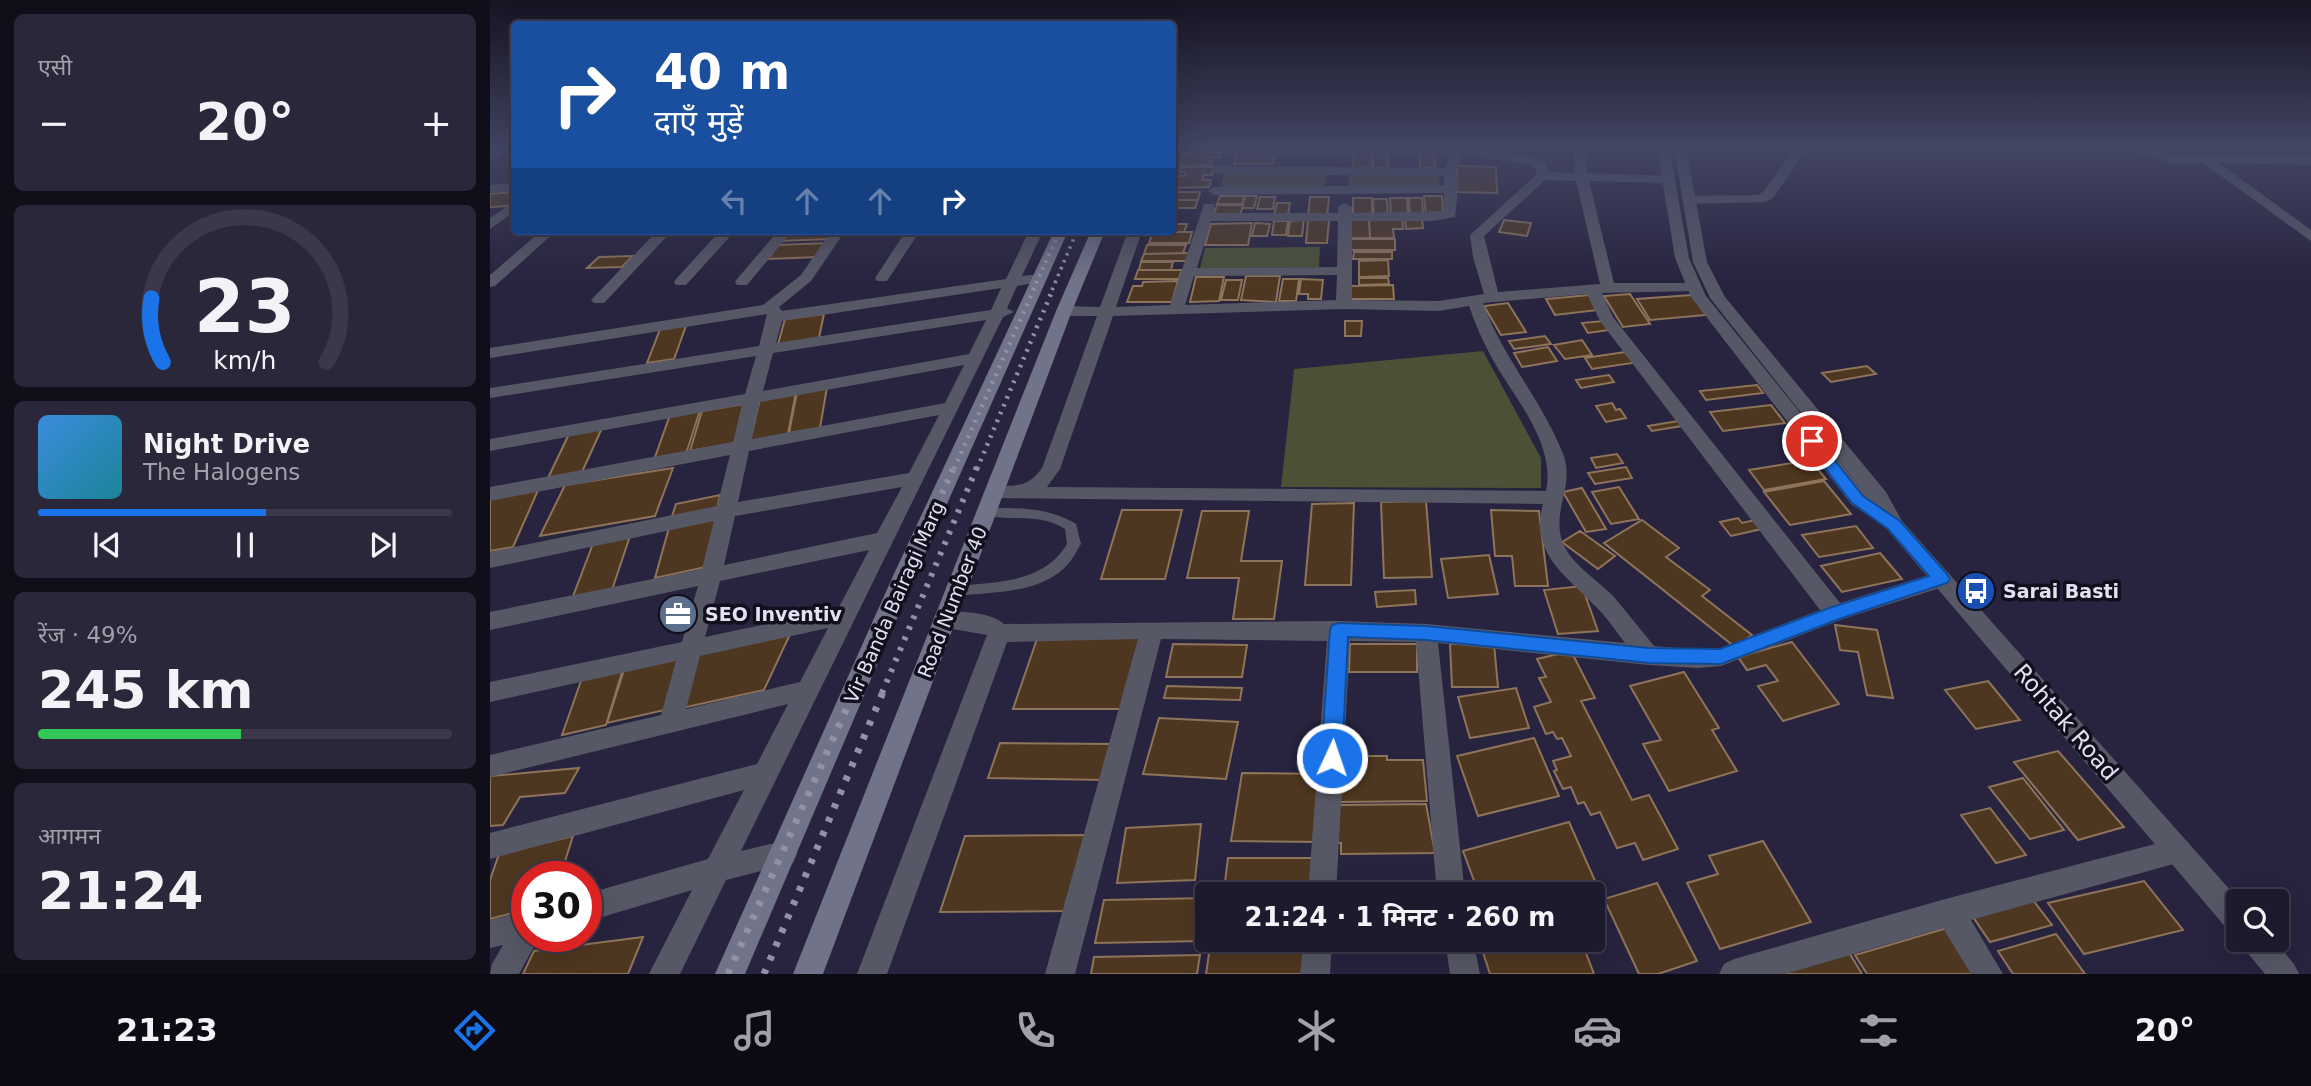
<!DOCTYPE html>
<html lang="hi">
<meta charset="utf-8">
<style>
body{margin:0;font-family:"DejaVu Sans","Noto Sans Devanagari",sans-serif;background:#2b273a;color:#f1f3f6;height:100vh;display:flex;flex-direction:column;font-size:26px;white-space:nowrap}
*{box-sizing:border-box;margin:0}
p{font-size:23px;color:#a1a1aa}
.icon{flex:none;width:38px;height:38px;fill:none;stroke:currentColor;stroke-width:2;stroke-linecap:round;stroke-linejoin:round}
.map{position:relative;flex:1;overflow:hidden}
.drawer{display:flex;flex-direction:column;gap:14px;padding:14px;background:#100e19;width:490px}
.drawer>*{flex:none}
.guide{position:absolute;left:21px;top:21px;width:665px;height:214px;border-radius:7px;box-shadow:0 7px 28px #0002,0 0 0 2px #3c384a;background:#1a4fa0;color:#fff;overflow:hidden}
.fabs{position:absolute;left:1736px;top:889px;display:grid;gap:14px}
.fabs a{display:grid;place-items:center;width:63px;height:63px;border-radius:7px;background:#1e1a2e;box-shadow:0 7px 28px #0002,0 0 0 2px #3c384a;font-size:35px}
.speed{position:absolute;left:21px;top:861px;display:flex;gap:14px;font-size:35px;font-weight:700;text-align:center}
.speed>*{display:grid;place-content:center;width:91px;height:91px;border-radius:50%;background:#1e1a2e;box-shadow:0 7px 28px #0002,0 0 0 2px #3c384a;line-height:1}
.speed .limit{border:10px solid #d22;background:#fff;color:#111}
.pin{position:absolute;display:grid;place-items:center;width:60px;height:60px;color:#fff;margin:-30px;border:4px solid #fff;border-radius:50%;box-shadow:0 2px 7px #0007}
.me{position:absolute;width:77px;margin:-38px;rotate:3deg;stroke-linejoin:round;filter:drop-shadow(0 0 5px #0008)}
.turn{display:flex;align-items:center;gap:24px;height:147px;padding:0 28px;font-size:32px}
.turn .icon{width:91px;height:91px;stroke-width:2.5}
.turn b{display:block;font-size:49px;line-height:60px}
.lanes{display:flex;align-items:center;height:66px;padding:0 28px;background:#0003;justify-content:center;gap:35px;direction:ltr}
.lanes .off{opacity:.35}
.big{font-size:52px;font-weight:700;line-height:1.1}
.drawer .widget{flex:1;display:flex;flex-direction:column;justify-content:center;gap:10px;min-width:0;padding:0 24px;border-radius:10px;background:#2b273a}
.drawer .dial{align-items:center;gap:0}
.dial svg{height:182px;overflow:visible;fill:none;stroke:#3c384a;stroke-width:7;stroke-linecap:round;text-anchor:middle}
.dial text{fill:#f1f3f6;stroke:none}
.song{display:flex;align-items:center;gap:21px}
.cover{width:84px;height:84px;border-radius:10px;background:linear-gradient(135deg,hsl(210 70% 55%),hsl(190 70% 35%))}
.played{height:7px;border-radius:4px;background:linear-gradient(90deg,#1a73e8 55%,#3c384a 55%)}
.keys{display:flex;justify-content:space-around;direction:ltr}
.heat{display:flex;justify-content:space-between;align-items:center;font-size:38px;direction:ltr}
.charge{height:10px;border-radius:5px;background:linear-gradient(90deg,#34c759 49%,#3c384a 0)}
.trip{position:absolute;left:705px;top:882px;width:410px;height:70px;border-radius:7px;background:#1e1a2e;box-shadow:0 7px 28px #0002,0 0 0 2px #3c384a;font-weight:700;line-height:70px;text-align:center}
.tab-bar{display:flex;height:112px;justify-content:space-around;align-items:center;background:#0c0a12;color:#a1a1aa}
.tab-bar .icon{width:49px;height:49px}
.tab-bar .selected{color:#1a73e8}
.tab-bar b{font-size:32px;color:#f1f3f6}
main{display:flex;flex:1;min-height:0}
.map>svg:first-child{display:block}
.green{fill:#4b5137}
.building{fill:#4e3720;stroke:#8d745a;stroke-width:2}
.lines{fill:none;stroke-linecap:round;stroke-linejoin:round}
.service{fill:#575866;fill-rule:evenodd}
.minor{fill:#575866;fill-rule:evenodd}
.tertiary{fill:#575866;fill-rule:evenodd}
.secondary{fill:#717388;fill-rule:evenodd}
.rail-far3{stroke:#9491a7;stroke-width:3.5;stroke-dasharray:2.5 5;stroke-linecap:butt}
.rail-far2{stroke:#9491a7;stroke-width:4.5;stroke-dasharray:2.5 6;stroke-linecap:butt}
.rail-far1{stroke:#9491a7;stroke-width:6;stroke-dasharray:3.5 8;stroke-linecap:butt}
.rail{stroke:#9491a7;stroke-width:7;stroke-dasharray:5 10;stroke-linecap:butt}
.route{fill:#1a73e8;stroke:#114b97;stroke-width:2}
.labels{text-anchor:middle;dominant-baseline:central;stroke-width:7;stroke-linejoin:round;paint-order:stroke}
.poi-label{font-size:19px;font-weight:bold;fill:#e2e0f2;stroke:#110f1b;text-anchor:start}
.street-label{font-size:19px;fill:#e2e0f2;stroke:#110f1b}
.near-street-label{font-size:23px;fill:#e2e0f2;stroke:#110f1b}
</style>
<main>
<section class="drawer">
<div class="widget"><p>एसी</p>
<div class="heat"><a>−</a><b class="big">20°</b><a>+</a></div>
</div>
<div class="widget dial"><svg viewBox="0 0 100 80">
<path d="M14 69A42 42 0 1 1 86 69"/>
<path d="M14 69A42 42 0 0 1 9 41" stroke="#1a73e8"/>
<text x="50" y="56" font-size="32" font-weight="700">23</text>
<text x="50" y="72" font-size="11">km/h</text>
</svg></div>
<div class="widget">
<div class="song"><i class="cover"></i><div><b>Night Drive</b><p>The Halogens</p></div></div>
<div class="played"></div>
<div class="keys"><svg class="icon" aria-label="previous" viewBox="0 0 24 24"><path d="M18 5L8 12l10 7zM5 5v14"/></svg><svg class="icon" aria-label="pause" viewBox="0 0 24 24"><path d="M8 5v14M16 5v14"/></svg><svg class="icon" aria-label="next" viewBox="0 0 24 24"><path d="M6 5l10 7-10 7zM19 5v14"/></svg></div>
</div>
<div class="widget"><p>रेंज · 49%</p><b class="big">245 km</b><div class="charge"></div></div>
<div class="widget"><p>आगमन</p><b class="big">21:24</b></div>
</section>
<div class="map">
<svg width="1821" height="974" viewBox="0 0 1821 974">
<rect width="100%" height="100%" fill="#28233e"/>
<path class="green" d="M836 173 835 188 730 189 734 174Z
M949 173 950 189H858L859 174Z
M830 247 829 267 710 268 715 248Z
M993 351 1051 458V488L791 487 804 369Z"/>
<path class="building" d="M731 152 730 157H723L721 165 691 166 693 153Z
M930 152H944L945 168H930Z
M747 153H785L783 164H744Z
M864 153H882V168H863Z
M883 153H897L898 168H883Z
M967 166 1006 167 1007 193 966 192Z
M691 167H724L722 175H714L712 180H721L719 187 685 188 688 176H695L696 172H690Z
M24 192V203L21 206 0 207V194Z
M682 192H710L708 200H682Z
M730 196H754L752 204H727Z
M755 196H767L764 208H752Z
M934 196H952L953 215H936Z
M770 197H785L783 209H767Z
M820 197H839L837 216H818Z
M863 198H882V215H863Z
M900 198H917L918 216H901Z
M919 198H932L933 214H920Z
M883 199H897L898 216H884Z
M682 200H708L705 208H682Z
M787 203H800L798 215H784Z
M727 205H753L750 216H723Z
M912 219 913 229H903L904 238H880L879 220Z
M932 219 933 228 916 229 915 220Z
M814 220 812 236H798L800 221Z
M818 220H839L837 243H816Z
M860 220H879L880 238H860Z
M1014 220 1041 223 1037 236 1009 232Z
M784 221H798L796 235H782Z
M762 223 758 245H715L721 224Z
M765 223 780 224 777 236H762Z
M682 224H697L694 232H663L682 231Z
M298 231H346L340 239 291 241Z
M663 232H702L699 243H659Z
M861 239H905V250H861Z
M337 243 328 257 278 259 288 245Z
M657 245H696L693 253 654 254Z
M864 252H902V259H863Z
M700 253 698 261H651L654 254Z
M143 256 132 267 97 268 109 257Z
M898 260 899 276 869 277V261Z
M651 262H683L681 270H649Z
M648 270H692L689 279H645Z
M756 276H790L786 302 751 300Z
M706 277H734L729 301 700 302Z
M869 278H898L899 284 869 285Z
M793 279H809L806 301H789Z
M811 279 833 280 831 299H818V294H809Z
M736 280H752L748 300H731Z
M688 281 682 302H637L643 286H652L653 282Z
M903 285 904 299H859L860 286Z
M1140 294 1160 324 1133 327 1114 296Z
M1099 295 1108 310 1065 315 1056 299Z
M1202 295 1216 315 1160 320 1147 299Z
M1018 303 1036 332 1011 335 994 306Z
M334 314 328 342 287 348 295 319Z
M855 321H872L871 336H855Z
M1113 321 1119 330 1098 333 1092 323Z
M197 323 184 359 157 363 171 327Z
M1055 336 1061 344 1024 349 1019 341Z
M1092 340 1102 355 1075 359 1064 345Z
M1058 347 1067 361 1032 367 1024 353Z
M1135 352 1149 362 1102 369 1095 358Z
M1377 366 1386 374 1341 382 1332 373Z
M1119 375 1124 382 1091 388 1086 380Z
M1267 385 1273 393 1216 400 1210 391Z
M337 387 330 428 299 433 307 392Z
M306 392 298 434 260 441 270 399Z
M1122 403 1126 410 1130 409 1136 418 1116 422 1106 406Z
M254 404 245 443 200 451 212 411Z
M1281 405 1295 423 1233 431 1220 412Z
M210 410 196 454 164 460 180 415Z
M1194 420 1198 425 1162 431 1158 426Z
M112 428 92 472 58 478 79 434Z
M1127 454 1133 463 1106 468 1101 458Z
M1320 460 1336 479 1274 490 1259 470Z
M1136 467 1142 478 1105 484 1098 473Z
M183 468 165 516 50 536 75 485Z
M1334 481 1361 514 1300 525 1274 492Z
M1129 487 1149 519 1121 524 1102 492Z
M49 488 23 547 0 551V497Z
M1092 488 1116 529 1096 532 1073 492Z
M230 495 227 510 181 519 186 504Z
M936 501 942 577 894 578 891 502Z
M864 503 861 585H815L822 504Z
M632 510H692L675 579H611Z
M1001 510 1049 511 1058 586H1025L1022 556H1005Z
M712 511H759L751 561H792L784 619H743L749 578H697Z
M229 515 216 567 165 578 180 524Z
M1248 518 1252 523 1269 519 1276 528 1241 536 1230 522Z
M1152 520 1189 548 1176 557 1220 590 1212 596 1262 635 1245 647 1114 543Z
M1366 526 1383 548 1329 557 1312 535Z
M1090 531 1125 556 1108 569 1072 542Z
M141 533 122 590 82 599 104 541Z
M1390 553 1412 579 1352 592 1331 566Z
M999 555 1008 594 958 598 951 559Z
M1092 586 1108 631 1068 634 1054 590Z
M925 590 926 604 887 607 885 592Z
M1345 625 1387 630 1403 698 1377 695 1368 652 1350 650Z
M302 630 274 690 192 708 208 650Z
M549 633H653L634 709H523Z
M1302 642 1349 704 1293 721 1268 686 1288 681 1276 665 1257 670 1248 657Z
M683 644 757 645 752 677H676Z
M860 644H927V672H859Z
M960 644H1004L1008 687H962Z
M1081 651 1105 698 1091 701 1142 800 1159 795 1188 849 1153 860 1145 843 1127 848 1110 812 1101 815 1094 802 1088 804 1081 787 1073 789 1064 771 1067 770 1063 761 1081 756 1072 738 1067 739 1063 732 1056 734 1044 707 1061 702 1049 678 1056 677 1047 659Z
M189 654 175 710 117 723 135 667Z
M133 669 116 725 72 735 92 678Z
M1194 672 1229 728 1222 730 1247 771 1179 791 1153 744 1171 740 1140 686Z
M1498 681 1530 720 1486 729 1455 690Z
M677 686 752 688 750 700 674 698Z
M1026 688 1039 728 980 738 968 697Z
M669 718 748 722 736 779 653 774Z
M1044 738 1069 796 988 816 967 756Z
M510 743 627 744 618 780 498 778Z
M1568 751 1634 827 1588 840 1524 762Z
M853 756H897V760H933L937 801 850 802Z
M89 768 75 793 30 797 13 825 0 826V776Z
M752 773 834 774 829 842 741 841Z
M1533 778 1574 830 1540 839 1499 787Z
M936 804 945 853 851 854V843H847L849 805Z
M1500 808 1536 855 1506 863 1471 815Z
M1079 822 1106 883 1068 894H989L973 851Z
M711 824 705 880 627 883 636 828Z
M601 835 584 911 450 912 475 836Z
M83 836 70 877H37V909L0 919V880L9 854Z
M1273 841 1321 922 1230 949 1197 883 1228 874 1219 856Z
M738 858H829L827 890H734Z
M1654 881 1693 930 1594 954 1558 903Z
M1167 883 1207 961 1168 974H1149L1114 899Z
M1539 895 1562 925 1500 942 1479 911Z
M718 898 715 941 605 943 614 900Z
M1457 928 1488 974H1377L1365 955Z
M1566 934 1595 974H1523L1508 951Z
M153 937 138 974H33L44 951Z
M721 940H820L818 974H716Z
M841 940H931V944L841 946Z
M989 940H1091L1104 974H1000Z
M1357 949 1372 974H1269Z
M710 955 707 974H601L604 957Z"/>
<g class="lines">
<path class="service" d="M496 508C527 508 558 507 586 524L591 544C587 550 584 557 579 563 553 594 503 592 466 596L461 595 459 591 461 587 466 586C507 582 554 583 577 544L575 529C548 512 520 522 492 515L490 512Z"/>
<path class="minor" d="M6 147H20L0 161V151Z
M733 147H968L1043 157 1056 163 1058 172 1085 173 1083 147H1095L1097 173 1182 176 1184 179 1178 183 1099 181 1124 283H1205L1212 287 1205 291 1112 293 1123 317 1350 603 1451 571 1459 573 1462 579 1459 585 1353 619 1231 666 1208 668 1159 665 948 643 975 894H947L926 642 860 641 846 894H818L837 641 671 639 585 974H555L648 639 517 642 397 974H367L497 635 446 626 443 620 446 614C463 609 502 612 514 624L849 621 936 624 1135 643C1125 630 1116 616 1104 605 1074 574 1040 553 1053 504L497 498 494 493 497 488C521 482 534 493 552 468L607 316H574L566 311 574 306 610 307 638 231H652L626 307 680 305 714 204H724V213H848V207L855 203 862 207V213L953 211 954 193 724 195 718 191 724 187 954 185V176L728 174 722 170 728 166 955 168 961 155 736 154 730 150ZM972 155 1040 164 1046 168V175L980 235 983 257 994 294 949 301 862 300V221H943L965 217 968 189 966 172ZM1055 180 1086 181 1110 284 1008 292 994 236ZM721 221H848L847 267 707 268ZM847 275 846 300 695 305 704 276ZM1097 294 1110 321 1330 610 1230 648 1208 650 1164 646C1150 629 1137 612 1123 596 1104 576 1074 561 1070 532 1066 501 1086 481 1071 449 1050 398 1012 356 993 303ZM979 306C985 324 993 342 1003 360 1025 399 1066 444 1056 491L557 487 570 469 623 316 854 309 949 311Z
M1306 147H1318L1283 198 1275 202 1199 204 1192 200 1199 196 1268 195 1273 192Z
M1431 147H1465C1458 153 1438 153 1431 147Z
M1634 147H1653L1683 155 1821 157V165L1729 163 1821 230V241L1713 163H1682Z
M24 183V191L0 193V185Z
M24 202V212L0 229V218Z
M51 231H66L5 286 0 287V275Z
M167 231H182L114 303H104L101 300 104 297Z
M230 231H245L196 285H186L184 282 186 279Z
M288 231H302L257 285H247L245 282 247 279Z
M341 231H355L321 281 289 307 292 311 516 279 539 231H553L532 276 550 274 557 278 555 281 527 286 517 308 524 312 513 317 251 851 293 841 303 845 307 854 303 863 236 880 190 974H159L202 890 96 922V894L218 859 254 790 0 859V833L267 764 298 704 0 777V755L171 715 186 661 0 702V682L192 642 208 586 0 630V612L212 569 224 521 0 568V552L227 506 240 455 0 501V487L243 442 252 405 0 451V439L255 394 266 356 0 398V388L269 346 277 314 0 358V348L273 305 311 275ZM511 288 501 310 286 343 292 321ZM496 320 479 354 273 391 283 353ZM474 365 455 403 262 439 270 402ZM449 415 419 473 248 502 259 451ZM412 487 387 533 234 565 245 516ZM379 550 348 609 215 637 230 581ZM338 628 310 682 196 709 210 656Z
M416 231H430L397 281H387L385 278Z
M465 231H479V232L472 236Z
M1688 838 1698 842 1702 851 1698 860 1481 920 1513 974H1481L1453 928 1295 974H1229L1234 964 1244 959 1459 898Z
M37 911V936H50L29 974H0L2 964 13 945 0 948V920Z
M814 940H842L840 974H810Z
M955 940H983L990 974H960Z"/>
<path class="tertiary" d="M1167 147H1179L1199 258 1216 296 1378 497 1220 298 1203 262 1184 147H1196L1217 262 1235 297 1396 492 1412 521 1750 901 1748 934 1738 930 1396 528 1361 504 1201 297 1185 258Z
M1751 940H1784L1804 964 1809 974H1775L1755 950Z"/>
<path class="secondary" d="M564 231H578L425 576 255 974H225L403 576Z
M601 231H615L582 311 333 974H303L566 311Z"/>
<path class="rail-far3" d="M543 290 570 231
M562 290 587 231"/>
<path class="rail-far2" d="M464 469 544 289
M487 469 563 289"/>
<path class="rail-far1" d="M363 693 464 467
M392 693 487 467"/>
<path class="rail" d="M238 974 364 692
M274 974 393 692"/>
</g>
<linearGradient id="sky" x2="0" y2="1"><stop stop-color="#161322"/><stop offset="0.52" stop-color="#424563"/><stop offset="1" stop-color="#424563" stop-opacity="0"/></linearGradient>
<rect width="1821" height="283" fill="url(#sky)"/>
<path class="route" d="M1322 436 1327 438 1373 496 1410 521 1457 574 1460 579 1457 583 1352 618 1231 664 1159 663 936 640 858 637 852 758 849 765 842 767 834 765 831 758 840 630 842 625 849 623 936 626 1159 648 1230 649 1339 608 1439 576 1398 529 1362 503 1314 441Z"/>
<defs>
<g id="bus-disc" transform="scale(2.0125)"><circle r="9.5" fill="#1a4fb4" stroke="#110f1b"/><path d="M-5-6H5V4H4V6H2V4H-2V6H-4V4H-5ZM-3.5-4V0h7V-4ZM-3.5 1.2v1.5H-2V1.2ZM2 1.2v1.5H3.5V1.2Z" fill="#fff"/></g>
<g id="office-disc" transform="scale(2.0125)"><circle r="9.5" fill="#5c6f8a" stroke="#110f1b"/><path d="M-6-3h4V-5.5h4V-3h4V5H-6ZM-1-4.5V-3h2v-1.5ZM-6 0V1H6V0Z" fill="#fff"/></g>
</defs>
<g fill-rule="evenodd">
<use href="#bus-disc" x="1486" y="591"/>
<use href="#office-disc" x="188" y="614"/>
</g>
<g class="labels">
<g class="poi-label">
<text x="1513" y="591">Sarai Basti</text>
<text x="215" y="614">SEO Inventiv</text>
</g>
<g class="street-label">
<text transform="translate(404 602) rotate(-66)">Vir Banda Bairagi Marg</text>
<text transform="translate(462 602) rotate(-69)">Road Number 40</text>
</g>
<g class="near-street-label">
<text transform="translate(1576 722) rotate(49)">Rohtak Road</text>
</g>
</g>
</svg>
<div class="fabs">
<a><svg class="icon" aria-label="search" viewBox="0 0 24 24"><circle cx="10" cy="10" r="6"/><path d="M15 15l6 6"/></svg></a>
</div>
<div class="speed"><div class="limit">30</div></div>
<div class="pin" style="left:1322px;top:441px;background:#d93025"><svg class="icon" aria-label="arrive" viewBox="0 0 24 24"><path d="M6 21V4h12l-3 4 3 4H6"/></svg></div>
<svg class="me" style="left:842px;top:758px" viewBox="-20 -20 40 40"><circle r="17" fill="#1a73e8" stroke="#fff" stroke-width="3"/><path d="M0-11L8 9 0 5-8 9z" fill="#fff"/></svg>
<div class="trip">21:24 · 1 मिनट · 260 m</div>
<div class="guide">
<div class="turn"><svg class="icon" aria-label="right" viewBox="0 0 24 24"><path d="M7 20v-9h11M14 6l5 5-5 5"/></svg><div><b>40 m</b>दाएँ मुड़ें</div></div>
<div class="lanes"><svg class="icon off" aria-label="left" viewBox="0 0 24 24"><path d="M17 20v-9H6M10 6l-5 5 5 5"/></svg><svg class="icon off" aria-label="ahead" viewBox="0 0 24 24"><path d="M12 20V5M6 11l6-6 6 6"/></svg><svg class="icon off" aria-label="ahead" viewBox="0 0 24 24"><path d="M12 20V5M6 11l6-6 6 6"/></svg><svg class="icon" aria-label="right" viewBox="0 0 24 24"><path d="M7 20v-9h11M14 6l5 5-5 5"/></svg></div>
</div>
</div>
</main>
<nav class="tab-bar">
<b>21:23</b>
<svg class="icon selected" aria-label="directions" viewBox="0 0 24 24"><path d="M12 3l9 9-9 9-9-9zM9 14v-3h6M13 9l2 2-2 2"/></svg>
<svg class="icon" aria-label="music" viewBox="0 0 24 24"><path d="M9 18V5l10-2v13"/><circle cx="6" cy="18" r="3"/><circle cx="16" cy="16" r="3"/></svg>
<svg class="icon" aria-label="phone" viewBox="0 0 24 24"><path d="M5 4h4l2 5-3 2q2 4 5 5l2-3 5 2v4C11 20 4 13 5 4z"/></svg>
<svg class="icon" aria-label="climate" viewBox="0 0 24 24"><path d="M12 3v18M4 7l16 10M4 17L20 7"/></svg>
<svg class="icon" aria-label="car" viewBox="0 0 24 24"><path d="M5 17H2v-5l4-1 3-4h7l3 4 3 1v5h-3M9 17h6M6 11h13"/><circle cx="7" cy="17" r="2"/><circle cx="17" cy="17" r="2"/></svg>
<svg class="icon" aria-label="filters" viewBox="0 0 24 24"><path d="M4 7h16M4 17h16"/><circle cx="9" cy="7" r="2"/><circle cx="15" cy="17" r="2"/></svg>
<b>20°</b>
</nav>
